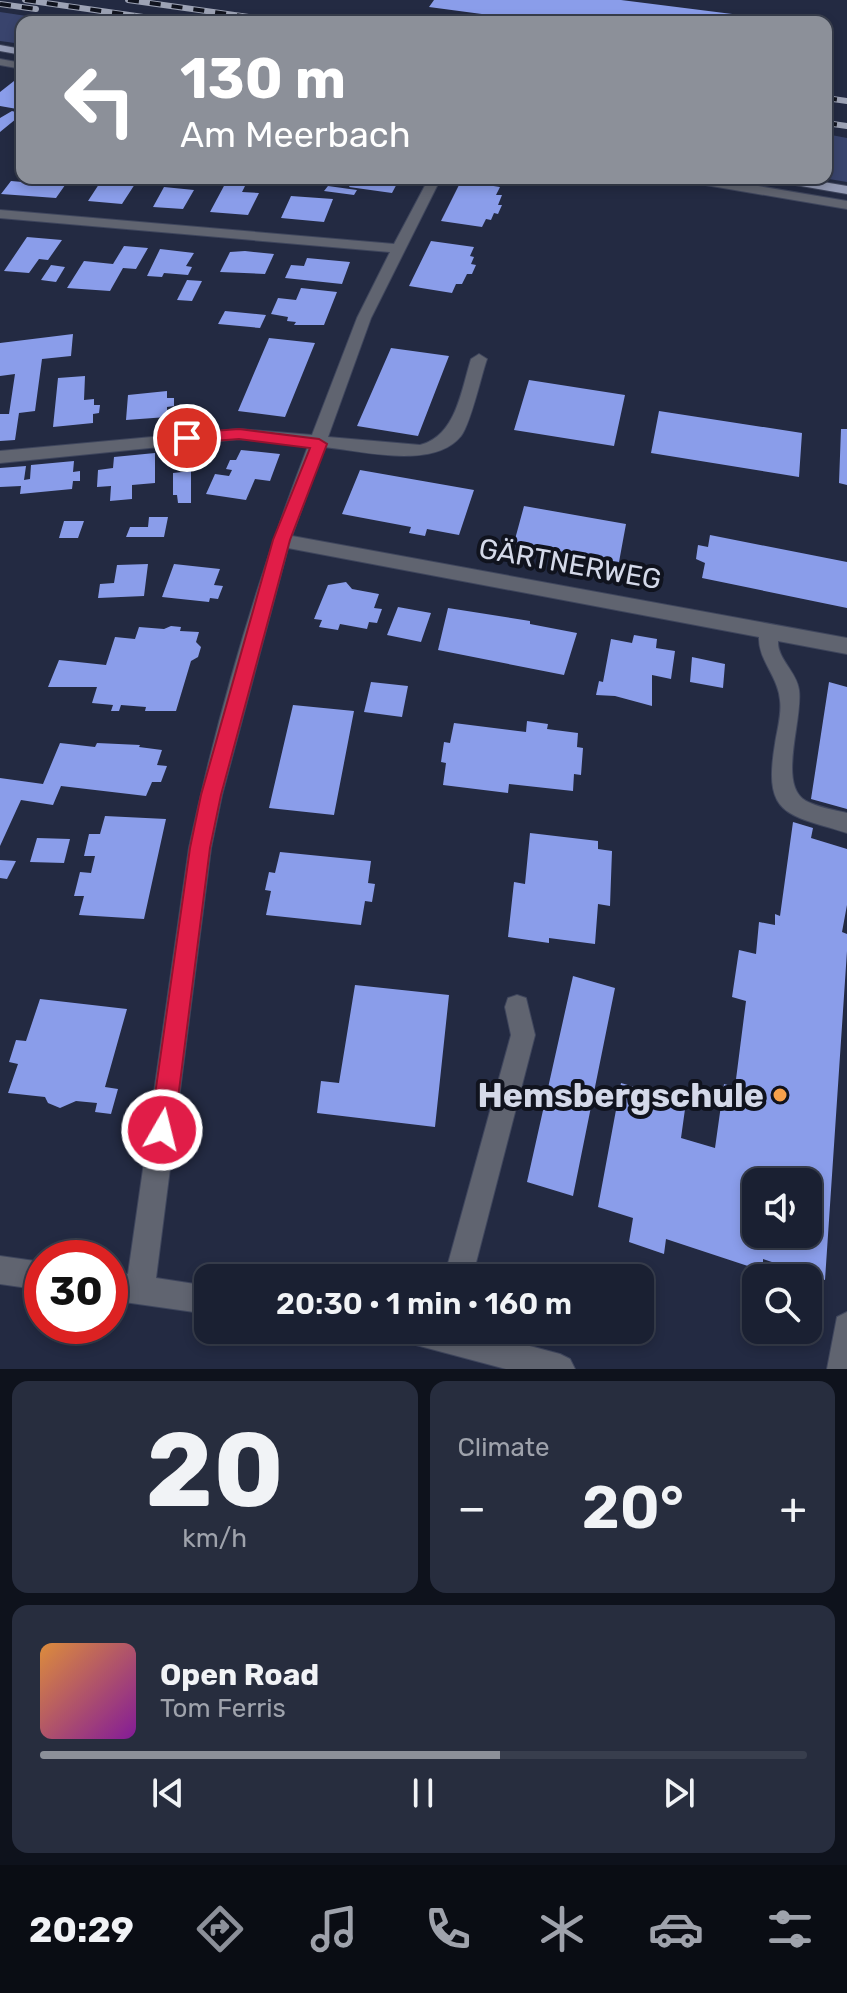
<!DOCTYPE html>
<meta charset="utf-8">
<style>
body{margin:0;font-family:Rubik,sans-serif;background:#272d3e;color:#f1f3f6;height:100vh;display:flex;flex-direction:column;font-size:30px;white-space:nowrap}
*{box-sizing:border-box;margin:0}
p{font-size:26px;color:#9fa3ac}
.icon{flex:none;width:44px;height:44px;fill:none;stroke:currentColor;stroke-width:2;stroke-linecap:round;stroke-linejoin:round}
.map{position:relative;height:1369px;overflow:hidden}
.side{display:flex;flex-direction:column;gap:12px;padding:12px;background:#0e121c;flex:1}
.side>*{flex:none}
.banner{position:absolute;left:16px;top:16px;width:816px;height:168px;border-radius:16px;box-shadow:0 4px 12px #0003,0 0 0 2px #383e4d;background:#8c9099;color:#fff;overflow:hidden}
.fabs{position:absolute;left:742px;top:1168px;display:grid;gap:16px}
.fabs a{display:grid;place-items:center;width:80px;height:80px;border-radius:16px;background:#1a2032;box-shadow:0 4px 12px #0003,0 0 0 2px #383e4d;font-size:40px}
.speed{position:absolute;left:24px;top:1240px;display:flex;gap:16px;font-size:40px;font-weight:700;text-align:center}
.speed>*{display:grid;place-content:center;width:104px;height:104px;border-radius:50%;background:#1a2032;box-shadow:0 4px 12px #0003,0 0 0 2px #383e4d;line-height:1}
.speed .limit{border:12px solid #d22;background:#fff;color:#111}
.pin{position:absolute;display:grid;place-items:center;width:68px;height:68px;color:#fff;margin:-34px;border:4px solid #fff;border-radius:50%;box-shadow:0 2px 8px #0007}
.me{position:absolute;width:88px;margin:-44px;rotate:8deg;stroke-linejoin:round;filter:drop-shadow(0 0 6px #0008)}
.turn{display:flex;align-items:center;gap:28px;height:168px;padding:0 32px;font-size:36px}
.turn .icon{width:104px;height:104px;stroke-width:2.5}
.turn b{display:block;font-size:56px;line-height:68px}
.big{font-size:60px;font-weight:600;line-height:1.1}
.side .card{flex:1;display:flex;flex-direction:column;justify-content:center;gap:12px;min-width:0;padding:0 28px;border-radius:16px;background:#272d3e}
.side .dial{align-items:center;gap:0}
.dial b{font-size:104px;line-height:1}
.song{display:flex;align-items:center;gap:24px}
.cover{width:96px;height:96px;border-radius:12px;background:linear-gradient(135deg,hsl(30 70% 55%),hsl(290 70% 35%))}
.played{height:8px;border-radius:4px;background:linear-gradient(90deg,#8c9099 60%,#383e4d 60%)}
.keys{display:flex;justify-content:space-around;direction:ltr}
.heat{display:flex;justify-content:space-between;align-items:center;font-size:44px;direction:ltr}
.side .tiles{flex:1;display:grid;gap:12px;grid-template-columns:1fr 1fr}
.card:last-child{grid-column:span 2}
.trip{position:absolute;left:194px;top:1264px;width:460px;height:80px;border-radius:16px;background:#1a2032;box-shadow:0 4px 12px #0003,0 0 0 2px #383e4d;font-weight:600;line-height:80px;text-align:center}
.tab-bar{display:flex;height:128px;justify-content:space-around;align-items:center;background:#0a0d14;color:#9fa3ac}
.tab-bar .icon{width:56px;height:56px}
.tab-bar .active{color:#8c9099}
.tab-bar b{font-size:36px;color:#f1f3f6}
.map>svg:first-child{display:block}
.green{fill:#39446d}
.building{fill:#8a9dea;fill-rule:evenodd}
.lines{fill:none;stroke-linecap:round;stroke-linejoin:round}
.minor-casing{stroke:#3f465d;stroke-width:2}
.major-casing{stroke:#3f465d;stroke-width:2}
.minor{fill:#606470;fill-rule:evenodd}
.major{fill:#949bb5;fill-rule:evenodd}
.rail-casing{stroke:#9da3b5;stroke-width:6}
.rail{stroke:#10131e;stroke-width:4;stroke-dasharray:11;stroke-linecap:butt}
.route{fill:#e11d48;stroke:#92132f;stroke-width:2}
.poi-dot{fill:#f8a14b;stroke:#10131e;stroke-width:3}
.labels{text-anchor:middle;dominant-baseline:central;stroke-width:8;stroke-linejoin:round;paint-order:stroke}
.street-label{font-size:28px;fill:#d4d9e9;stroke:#10131e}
.near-poi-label{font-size:34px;font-weight:bold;fill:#d4d9e9;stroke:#10131e;text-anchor:end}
</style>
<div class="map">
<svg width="847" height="1369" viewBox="0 0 847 1369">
<rect width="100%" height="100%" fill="#232a42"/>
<path class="green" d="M0 12 67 22H22V44L0 41Z
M826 134 847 138V182L823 178H826Z"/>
<path class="building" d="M434 0H621L779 20 543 22 429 7Z
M14 81 22 82V105L17 109 0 106V92Z
M12 111 22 114 0 132V118Z
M37 178H70L56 198 1 194 11 181 34 183Z
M103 178H127L124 183 135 184 122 204 88 201Z
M355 178H400L392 193 349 187Z
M461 181 500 187 496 195H502L498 205H502L498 214 494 213 491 220 486 219 482 227 441 221Z
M225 184 245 186 242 192 259 193 248 215 210 212Z
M328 186 357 190 354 195 324 191Z
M164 187 194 190 183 209 153 207Z
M291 196 333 199 324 222 281 218Z
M27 237 62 240 48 260 39 259 29 273 4 271Z
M431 241 474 247 470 256 474 257 471 264 476 265 472 274H467L462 284H456L452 293 409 286Z
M124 246 148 248 136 269 123 268 110 291 67 288 84 261 113 264Z
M160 249 194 253 186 266 192 267 188 275 164 273 162 277 147 276Z
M245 251 274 254 265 274 220 272 230 252Z
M307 258 350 262 342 284 285 278 291 265 304 266Z
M51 265 65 267 56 282 41 280Z
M187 280 202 281 192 301 177 300Z
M301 288 337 292 324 325H294L296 322 287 321 288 317 271 314 278 298 296 300Z
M225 311 266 315 260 328 218 324Z
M73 334 71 356 42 359 35 411 19 413 15 440 0 441V414H9L15 374 0 376V343Z
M269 338 315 343 285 417 238 411Z
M391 348 449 356 418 436 357 426Z
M85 376 84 400 94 399V405H100L99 413 93 414V423L53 427 58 378Z
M529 380 625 395 614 446 514 430Z
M167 391V398H174V406L167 407V417L126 420 128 395Z
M659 411 802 433 799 477 651 453Z
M841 429H847V485L839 483Z
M241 450 280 454 270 481 255 479 246 500 206 494 215 474 229 476 232 470 226 469 230 460H236Z
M155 453V483L132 485V499L110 501 111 486 97 487 98 470 113 468 114 457Z
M74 461 73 472 80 471V481H73L72 489 20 494 21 486 0 487V468L26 466 24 480 30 479 31 465Z
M360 470 474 490 459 535 427 529 425 536 409 533 411 527 342 514Z
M191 471V503H178L177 495H173V473Z
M524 506 626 524 619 562 514 543Z
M149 517H168L164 537H126L130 527H148Z
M64 521H84L78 538H59Z
M710 535 847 562V608L702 578 705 563 696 559 698 545 708 547Z
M148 564 144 596 98 598 100 584 114 583 117 565Z
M174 564 220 569 214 585 223 586 218 599 210 598 209 602 162 597Z
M346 582 352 589 379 594 374 608 382 609 377 623 369 622 367 629 340 624 338 630 319 627 322 620 314 619 328 585Z
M398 607 431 613 421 642 387 635Z
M448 608 530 621V624L577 633 564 675 438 650Z
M171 626 181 627 180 631 199 632 196 642 201 647 198 657 191 661 176 711H145L146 707 121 705 119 711H111L113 705 92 703 97 687H48L59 660 106 665 115 637 135 639 139 627 164 629Z
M634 635 657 639 656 648 675 651 671 679 652 675V706L615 696 596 695 599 681 603 682 611 639 632 643Z
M692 657 725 664 723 688 690 682Z
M371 682 408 686 402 717 364 712Z
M829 682 847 687V809L811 799Z
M293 705 354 711 334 815 269 808Z
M527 721 548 724 547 729 578 733 577 747 583 748 581 775 574 774 573 791 509 784 508 793 443 785 446 763 441 762 444 742 450 743 454 723 526 732Z
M60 743 95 747 97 743 140 745 139 747 162 750 157 765 167 766 161 782H152L146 796 61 786 53 805 21 800 0 846V778L43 784Z
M105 816 166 819 144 919 79 915 84 896H74L80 872 91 873 95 856H84L89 834H100Z
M793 822 813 828 811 838 847 849V905L842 932 847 934V951L825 1280 763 1259V1271L666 1239 664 1254 629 1242 633 1218 598 1207 621 1083 686 1102 681 1138 715 1148 724 1084 735 1087 746 1001 732 997 739 950 756 954 759 922 775 925V914L780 916ZM756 1182H808V1234H756Z
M530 833 598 841V849L612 851 610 906 598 904 595 944 549 938V943L508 937 514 882 525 884Z
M37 838 70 839 64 863 30 862Z
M280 852 371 861 368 883 375 884 372 902 365 901 361 925 266 915 271 891 265 890 269 872 275 873Z
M0 860 16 861 7 879 0 878Z
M573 976 615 988 573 1196 527 1182Z
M355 985 449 995 435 1127 317 1113 321 1081 339 1083Z
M40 999 127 1009 105 1087 118 1089 111 1114 95 1112 97 1103 76 1101 60 1108 48 1103 45 1097 8 1093 18 1064 9 1062 16 1040 26 1041Z"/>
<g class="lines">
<g class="minor-casing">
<path id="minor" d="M0 59 22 63V69L0 65Z
M429 178H441L371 318 328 437 420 445C456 436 461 391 471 359L479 354 487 359C481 376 471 423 461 436 434 470 362 451 324 447L292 536 847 638V654L778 641C777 659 797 672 799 690 803 720 777 785 806 801 817 807 834 810 847 813V833C786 814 763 816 775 744 777 730 782 714 780 700 778 676 758 660 759 637L288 548 222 795 211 848 156 1278 208 1286V1314L110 1300V1272L128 1274 189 848C218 712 258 576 308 446L239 439 0 463V451L239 429 312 435 357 318 390 252 0 218V210L394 244Z
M682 178H711L847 201V209L688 182Z
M517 995 526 998 535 1035 472 1278H444L511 1035 505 1007 508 998Z
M0 1256 42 1262V1290L0 1284Z
M847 1312V1369H827L837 1317Z
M401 1330H470L560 1354 570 1359 575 1369H506L416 1345 406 1340Z"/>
</g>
<g class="major-casing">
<path id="major" d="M0 45 22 49V55L0 51Z
M772 178H800L847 186V194L778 182Z"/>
</g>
<use href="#minor" class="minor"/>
<use href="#major" class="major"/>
<g class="rail-casing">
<path id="rail" d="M25 0 178 22
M128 0 285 22
M0 4 36 9
M826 98 847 101
M826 123 847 126"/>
</g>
<use href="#rail" class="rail"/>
</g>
<path class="route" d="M239 429 319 439 327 444 290 540 221 795 210 848 174 1130 170 1139 162 1142 154 1139 150 1130 190 848 201 795 273 540 310 448 239 439 187 443 179 438 187 433Z"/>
<circle class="poi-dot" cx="780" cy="1095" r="8"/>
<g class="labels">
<g class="street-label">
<text transform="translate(570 564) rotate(10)">GÄRTNERWEG</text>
</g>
<g class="near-poi-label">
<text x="764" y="1095">Hemsbergschule</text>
</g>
</g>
</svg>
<div class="fabs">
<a><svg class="icon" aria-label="sound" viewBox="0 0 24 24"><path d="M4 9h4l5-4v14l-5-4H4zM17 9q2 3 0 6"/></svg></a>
<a><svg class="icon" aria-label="search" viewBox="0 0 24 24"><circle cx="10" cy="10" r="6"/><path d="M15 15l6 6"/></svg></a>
</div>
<div class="speed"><div class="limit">30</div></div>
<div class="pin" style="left:187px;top:438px;background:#d93025"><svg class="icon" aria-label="arrive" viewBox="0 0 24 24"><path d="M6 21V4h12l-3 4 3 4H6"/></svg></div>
<svg class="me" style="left:162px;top:1130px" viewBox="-20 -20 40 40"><circle r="17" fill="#e11d48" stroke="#fff" stroke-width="3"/><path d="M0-11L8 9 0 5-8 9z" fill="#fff"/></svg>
<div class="trip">20:30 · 1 min · 160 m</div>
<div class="banner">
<div class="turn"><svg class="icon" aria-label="left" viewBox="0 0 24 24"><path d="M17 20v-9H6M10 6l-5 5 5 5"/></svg><div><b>130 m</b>Am Meerbach</div></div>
</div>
</div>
<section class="side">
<div class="tiles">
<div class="card dial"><b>20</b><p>km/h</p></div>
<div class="card"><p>Climate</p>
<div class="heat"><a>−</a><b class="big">20°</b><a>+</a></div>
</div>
<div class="card">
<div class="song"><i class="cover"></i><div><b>Open Road</b><p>Tom Ferris</p></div></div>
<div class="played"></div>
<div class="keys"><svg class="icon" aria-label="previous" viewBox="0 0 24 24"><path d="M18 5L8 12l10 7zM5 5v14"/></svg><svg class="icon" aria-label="pause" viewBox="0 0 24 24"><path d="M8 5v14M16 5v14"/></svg><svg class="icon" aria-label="next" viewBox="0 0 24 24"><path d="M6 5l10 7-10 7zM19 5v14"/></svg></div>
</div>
</div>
</section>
<nav class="tab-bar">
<b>20:29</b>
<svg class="icon active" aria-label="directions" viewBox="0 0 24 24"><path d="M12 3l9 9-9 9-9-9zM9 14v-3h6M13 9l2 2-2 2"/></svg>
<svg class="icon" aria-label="music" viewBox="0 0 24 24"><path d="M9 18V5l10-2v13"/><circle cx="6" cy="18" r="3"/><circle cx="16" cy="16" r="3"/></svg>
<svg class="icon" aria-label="phone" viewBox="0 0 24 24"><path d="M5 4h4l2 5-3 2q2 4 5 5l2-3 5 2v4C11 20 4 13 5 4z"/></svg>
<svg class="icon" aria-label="climate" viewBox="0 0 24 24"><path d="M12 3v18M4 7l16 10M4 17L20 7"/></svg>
<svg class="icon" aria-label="car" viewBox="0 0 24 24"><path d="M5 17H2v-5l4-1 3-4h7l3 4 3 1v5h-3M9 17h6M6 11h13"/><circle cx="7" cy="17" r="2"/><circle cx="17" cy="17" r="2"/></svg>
<svg class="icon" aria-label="filters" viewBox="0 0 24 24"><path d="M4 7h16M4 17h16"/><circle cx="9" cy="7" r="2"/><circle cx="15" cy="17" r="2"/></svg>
</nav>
